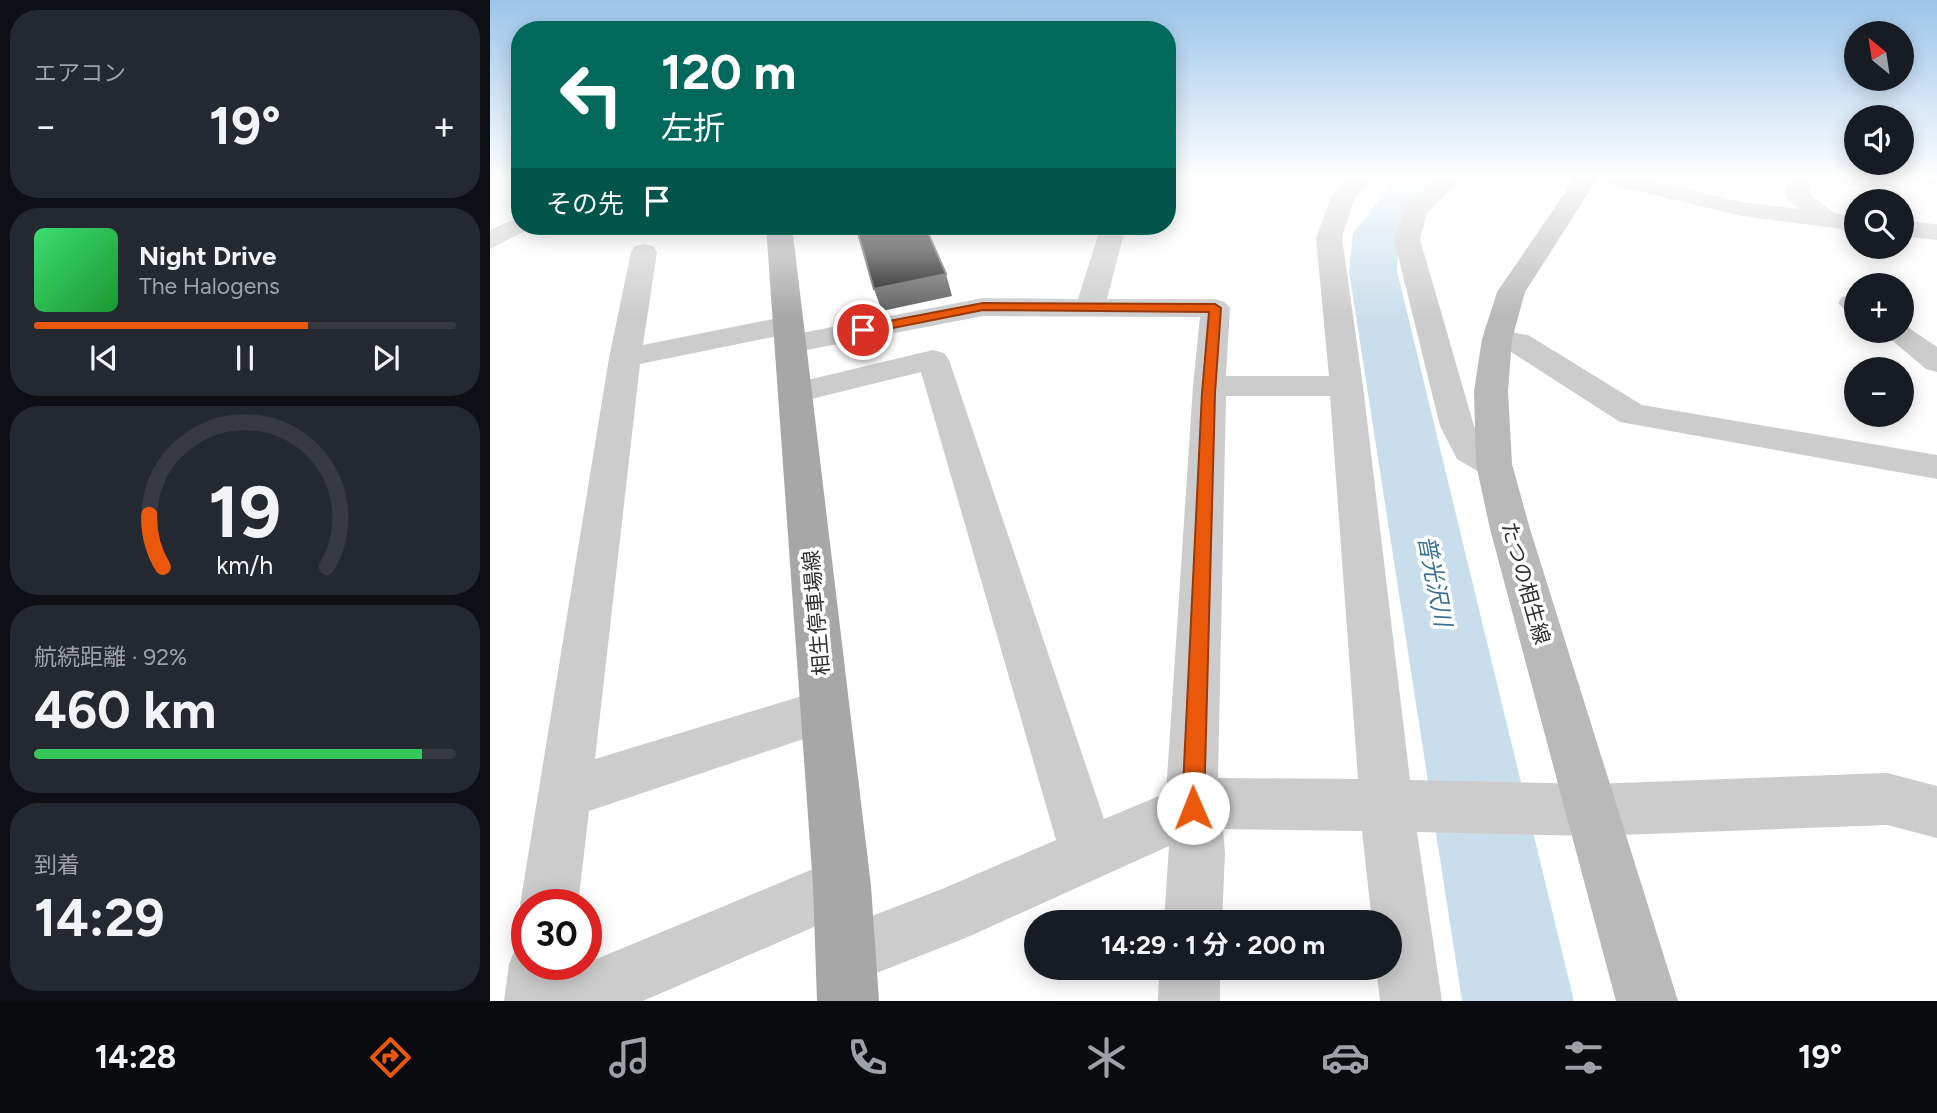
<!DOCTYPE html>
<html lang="ja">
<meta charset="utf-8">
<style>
body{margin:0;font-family:Figtree,"Noto Sans JP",sans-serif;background:#242831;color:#f1f3f6;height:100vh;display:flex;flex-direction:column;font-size:26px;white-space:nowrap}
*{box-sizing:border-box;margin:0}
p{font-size:23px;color:#9ea1a6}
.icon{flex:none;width:38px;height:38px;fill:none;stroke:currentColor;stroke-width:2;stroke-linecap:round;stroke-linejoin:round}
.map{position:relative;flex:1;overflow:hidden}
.panel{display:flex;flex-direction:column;gap:10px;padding:10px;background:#0d0f14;width:490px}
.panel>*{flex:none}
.guide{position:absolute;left:21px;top:21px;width:665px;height:214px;border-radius:28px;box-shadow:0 4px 18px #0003;background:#00695c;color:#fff;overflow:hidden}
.needle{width:46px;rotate:330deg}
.fabs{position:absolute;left:1354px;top:21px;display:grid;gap:14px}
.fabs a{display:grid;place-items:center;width:70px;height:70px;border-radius:50%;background:#171b24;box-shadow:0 4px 18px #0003;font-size:35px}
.speed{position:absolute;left:21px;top:889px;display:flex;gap:14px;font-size:35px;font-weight:700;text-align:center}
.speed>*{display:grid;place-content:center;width:91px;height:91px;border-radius:50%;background:#171b24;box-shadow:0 4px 18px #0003;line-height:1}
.speed .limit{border:10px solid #d22;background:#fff;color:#111}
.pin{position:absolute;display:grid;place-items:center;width:60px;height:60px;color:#fff;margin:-30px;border:4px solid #fff;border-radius:50%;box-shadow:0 2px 7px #0007}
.me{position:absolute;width:77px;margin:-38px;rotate:359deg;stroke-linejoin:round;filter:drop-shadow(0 0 5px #0008)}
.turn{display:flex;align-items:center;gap:24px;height:147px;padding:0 35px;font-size:32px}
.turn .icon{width:91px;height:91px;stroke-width:2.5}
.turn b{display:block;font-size:49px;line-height:60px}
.then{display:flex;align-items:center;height:66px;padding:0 35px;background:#0003;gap:14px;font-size:26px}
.big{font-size:52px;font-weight:700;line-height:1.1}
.panel .widget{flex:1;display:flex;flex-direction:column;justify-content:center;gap:10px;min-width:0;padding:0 24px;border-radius:28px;background:#242831}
.panel .dial{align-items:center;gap:0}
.dial svg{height:182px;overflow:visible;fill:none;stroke:#363941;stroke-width:7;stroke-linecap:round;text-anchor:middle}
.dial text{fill:#f1f3f6;stroke:none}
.song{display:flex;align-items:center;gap:21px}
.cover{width:84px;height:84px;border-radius:10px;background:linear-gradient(135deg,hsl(140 70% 55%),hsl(130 70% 35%))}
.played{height:7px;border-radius:4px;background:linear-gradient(90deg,#ea580c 65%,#363941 65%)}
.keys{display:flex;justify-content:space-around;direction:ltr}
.heat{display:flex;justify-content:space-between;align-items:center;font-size:38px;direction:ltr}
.charge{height:10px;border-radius:5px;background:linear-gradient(90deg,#34c759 92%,#363941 0)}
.trip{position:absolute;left:534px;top:910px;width:378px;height:70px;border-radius:35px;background:#171b24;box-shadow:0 4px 18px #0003;font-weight:700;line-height:70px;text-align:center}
.menu{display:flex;height:112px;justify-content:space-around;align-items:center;background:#090b0e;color:#9ea1a6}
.menu .icon{width:49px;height:49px}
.menu .on{color:#ea580c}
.menu b{font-size:32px;color:#f1f3f6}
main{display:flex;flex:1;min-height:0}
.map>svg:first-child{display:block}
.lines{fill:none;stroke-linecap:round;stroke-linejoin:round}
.river{fill:#c9deec;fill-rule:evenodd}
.street{fill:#ccc;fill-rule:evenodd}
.secondary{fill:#b9b9b9;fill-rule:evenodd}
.primary{fill:#a7a7a7;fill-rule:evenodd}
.shaded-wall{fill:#5c5c5c}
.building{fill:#161616;stroke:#5c5c5c;stroke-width:2}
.route{fill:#ea580c;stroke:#983908;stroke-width:2}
.labels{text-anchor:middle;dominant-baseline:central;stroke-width:7;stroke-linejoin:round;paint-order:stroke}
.street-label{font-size:21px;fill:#2f2f2f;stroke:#fff}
.water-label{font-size:23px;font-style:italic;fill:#3b7093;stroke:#fff}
</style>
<main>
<section class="panel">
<div class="widget"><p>エアコン</p>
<div class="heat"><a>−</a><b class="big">19°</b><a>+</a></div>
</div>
<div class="widget">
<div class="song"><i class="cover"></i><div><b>Night Drive</b><p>The Halogens</p></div></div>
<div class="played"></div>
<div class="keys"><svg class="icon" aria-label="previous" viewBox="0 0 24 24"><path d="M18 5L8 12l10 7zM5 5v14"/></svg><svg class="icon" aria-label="pause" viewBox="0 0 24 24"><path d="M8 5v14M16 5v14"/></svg><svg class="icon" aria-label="next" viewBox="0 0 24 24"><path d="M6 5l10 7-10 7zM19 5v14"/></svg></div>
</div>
<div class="widget dial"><svg viewBox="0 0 100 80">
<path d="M14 69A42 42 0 1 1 86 69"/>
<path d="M14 69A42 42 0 0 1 8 46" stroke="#ea580c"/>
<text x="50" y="56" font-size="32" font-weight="700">19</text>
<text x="50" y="72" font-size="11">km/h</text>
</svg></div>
<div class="widget"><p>航続距離 · 92%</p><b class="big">460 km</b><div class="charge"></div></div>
<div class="widget"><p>到着</p><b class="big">14:29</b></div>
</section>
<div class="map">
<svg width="1447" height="1001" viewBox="0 0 1447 1001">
<rect width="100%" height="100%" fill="#fff"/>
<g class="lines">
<path class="river" d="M911 178H955L909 233 907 271 1084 1001H972L859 271 863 233 892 196Z"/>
<path class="street" d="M859 178H884L864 199 852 238 873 386 920 780 1103 784 1397 773 1447 786V838L1397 825 1103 836 927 832 952 1001H890L886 968H900V922H882L872 831 733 829 735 853 732 922H674L679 846 478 937 356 985 335 976 326 955 335 934 452 889 566 840 431 372 305 403 293 400 288 393 293 386 305 383 443 350 454 353 459 360 614 819 676 793 703 386 710 317 493 316 301 353 290 351 286 344 290 337 301 335 493 298 588 299 611 226H636L617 299H725L735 302 740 308 736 376H839L826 238 841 197ZM736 396H840L868 779 728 778Z
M948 178H973L937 213 930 239 984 426 994 443 1017 455 1022 464 1017 473 1004 476 991 473 967 459 950 426 904 239 916 205Z
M1111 178H1152L1252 202 1308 209 1295 196 1298 178H1320L1319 194 1344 213 1367 216V231L1252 216 1114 183Z
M1346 178H1402L1403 180 1400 185C1385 189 1364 187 1349 183Z
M1427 178H1447V185L1430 183Z
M30 217V226H41L39 229 0 249V230Z
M1412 220 1447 224V240L1412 236Z
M154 244 163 246 167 252 153 345 298 316 309 319 313 325 309 331 298 334 150 364 105 759 335 689 352 696 359 711 352 726 99 811 88 905H37V921L30 905 119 358 141 252 145 246Z
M1362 294 1367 296V315L1357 312 1348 303 1352 297Z
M1412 323 1447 347V372L1436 369 1391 331H1412Z
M1007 330 1038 335 1152 405 1447 455V479L1130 422 1018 350 996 346 992 339 996 332Z
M352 857 372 866 381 886 372 906 153 1001H14L19 964 28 942 37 939V964H80V970Z
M669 968H730V1001H668Z"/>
<path class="secondary" d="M1085 178H1108L1035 292 1022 339 1018 391 1022 464 1040 529 1188 1001H1126L1000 529 986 464 984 391 992 339 1007 292Z"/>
<path class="primary" d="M276 226H302L381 886 389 1001H327L323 886Z"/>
</g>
<path class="shaded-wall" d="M456 274 462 296 392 311 384 289Z"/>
<path class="building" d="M366 226H435L456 274 384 289Z"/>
<linearGradient id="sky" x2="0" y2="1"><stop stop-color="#9bc5ea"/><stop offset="0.56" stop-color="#fff"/><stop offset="1" stop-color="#fff" stop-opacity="0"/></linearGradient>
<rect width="1447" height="318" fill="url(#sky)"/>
<path class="route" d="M493 303 725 304 731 308 725 393 714 808 711 816 703 819 695 816 692 808 712 393 719 312 493 310 373 334 366 330 373 326Z"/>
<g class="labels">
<g class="street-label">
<text transform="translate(1036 583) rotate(74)">たつの相生線</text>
<text transform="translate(326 613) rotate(-95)">相生停車場線</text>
</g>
<g class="water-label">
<text transform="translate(945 581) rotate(79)">普光沢川</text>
</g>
</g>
</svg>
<div class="fabs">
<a><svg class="needle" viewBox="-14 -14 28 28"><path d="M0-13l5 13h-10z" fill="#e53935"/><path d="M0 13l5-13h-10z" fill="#9ea1a6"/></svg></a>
<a><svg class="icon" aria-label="sound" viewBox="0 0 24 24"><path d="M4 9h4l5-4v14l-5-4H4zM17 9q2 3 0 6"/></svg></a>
<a><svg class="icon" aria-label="search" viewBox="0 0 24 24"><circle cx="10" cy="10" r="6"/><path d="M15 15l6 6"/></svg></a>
<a>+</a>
<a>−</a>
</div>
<div class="speed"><div class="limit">30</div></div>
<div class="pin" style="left:373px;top:330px;background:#d93025"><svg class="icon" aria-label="arrive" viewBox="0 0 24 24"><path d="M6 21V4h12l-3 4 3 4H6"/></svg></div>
<svg class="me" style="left:703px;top:808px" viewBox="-20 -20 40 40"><circle r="19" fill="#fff"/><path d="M0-13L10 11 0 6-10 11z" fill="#ea580c"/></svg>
<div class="trip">14:29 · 1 分 · 200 m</div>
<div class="guide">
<div class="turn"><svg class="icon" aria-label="left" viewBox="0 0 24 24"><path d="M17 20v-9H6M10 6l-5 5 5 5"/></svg><div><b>120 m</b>左折</div></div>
<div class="then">その先<svg class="icon" aria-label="arrive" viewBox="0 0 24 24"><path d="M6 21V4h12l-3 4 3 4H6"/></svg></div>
</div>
</div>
</main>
<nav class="menu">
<b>14:28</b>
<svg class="icon on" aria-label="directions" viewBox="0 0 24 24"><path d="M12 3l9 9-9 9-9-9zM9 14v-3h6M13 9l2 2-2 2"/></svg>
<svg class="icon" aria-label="music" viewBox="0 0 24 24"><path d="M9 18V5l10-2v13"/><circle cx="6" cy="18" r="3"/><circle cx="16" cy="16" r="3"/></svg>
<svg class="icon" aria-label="phone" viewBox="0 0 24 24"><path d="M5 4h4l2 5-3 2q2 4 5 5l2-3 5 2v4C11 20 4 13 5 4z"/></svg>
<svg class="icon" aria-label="climate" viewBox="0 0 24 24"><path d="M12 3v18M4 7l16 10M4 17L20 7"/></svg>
<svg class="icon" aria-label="car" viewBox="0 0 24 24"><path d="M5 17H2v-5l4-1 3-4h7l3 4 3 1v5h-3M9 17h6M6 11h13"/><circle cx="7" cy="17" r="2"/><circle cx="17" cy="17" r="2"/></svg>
<svg class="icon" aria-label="filters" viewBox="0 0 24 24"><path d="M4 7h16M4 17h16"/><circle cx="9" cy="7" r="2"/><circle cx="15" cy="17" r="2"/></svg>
<b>19°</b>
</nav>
